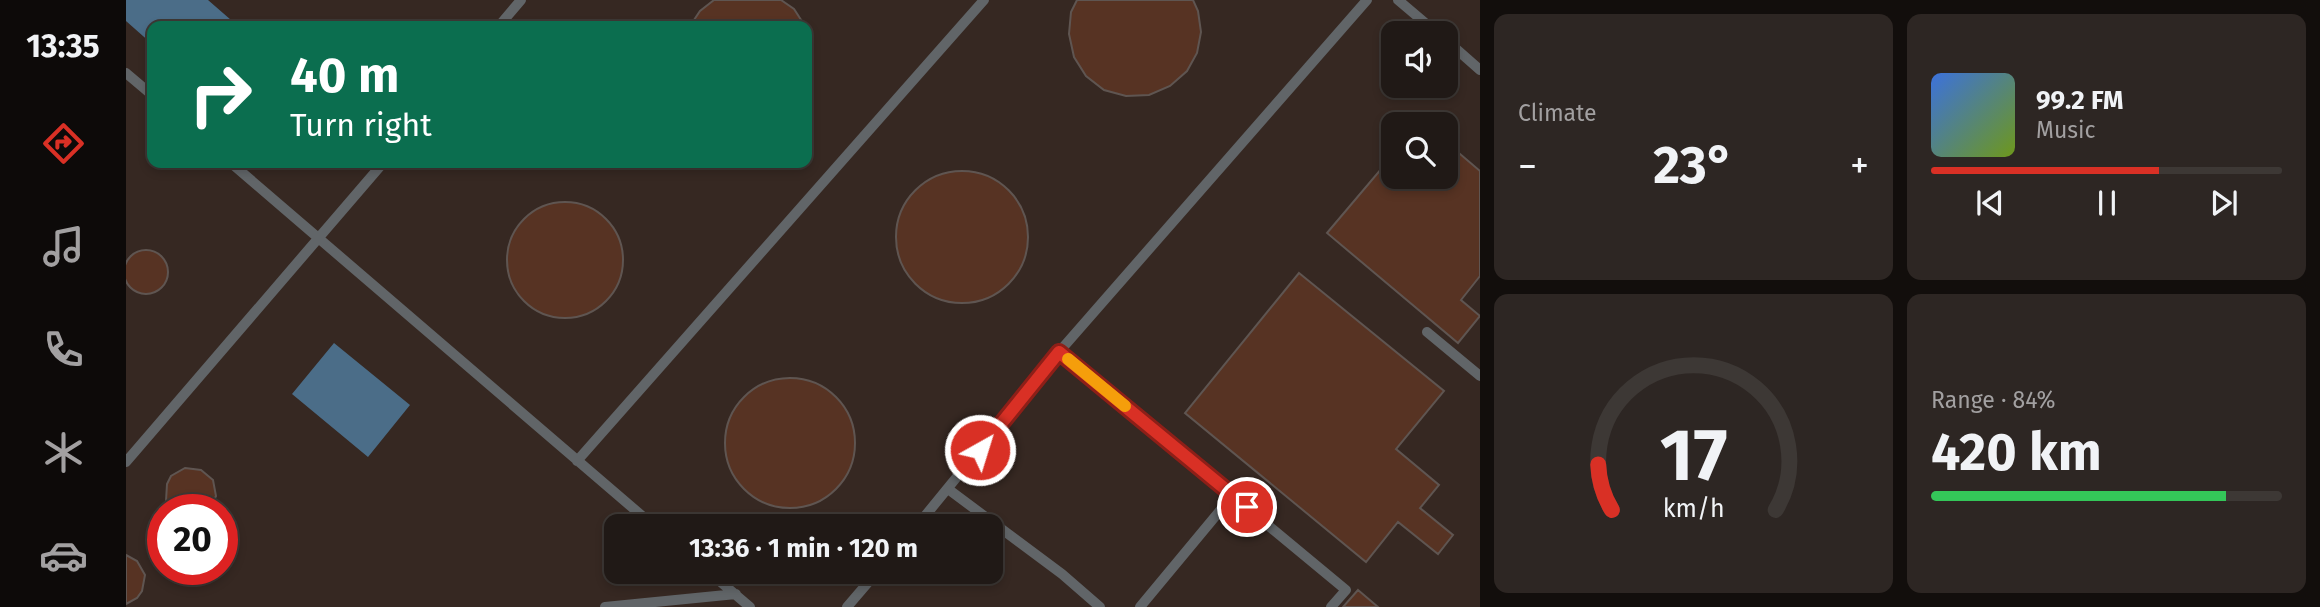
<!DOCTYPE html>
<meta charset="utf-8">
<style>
body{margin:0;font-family:"Fira Sans",sans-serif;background:#2d2623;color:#f1f3f6;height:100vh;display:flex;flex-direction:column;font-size:26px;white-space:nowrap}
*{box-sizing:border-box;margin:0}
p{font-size:23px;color:#a2a0a1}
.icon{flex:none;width:38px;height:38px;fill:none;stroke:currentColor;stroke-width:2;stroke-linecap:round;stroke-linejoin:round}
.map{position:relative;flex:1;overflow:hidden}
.panel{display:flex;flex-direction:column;gap:14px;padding:14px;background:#120e0c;width:840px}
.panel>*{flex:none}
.guide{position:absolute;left:21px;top:21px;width:665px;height:147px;border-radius:14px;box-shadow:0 4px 10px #0003,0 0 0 2px #3d3835;background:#0b6e4f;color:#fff;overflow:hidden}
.fabs{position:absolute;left:1255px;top:21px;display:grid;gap:14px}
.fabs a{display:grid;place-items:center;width:77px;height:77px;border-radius:14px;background:#201916;box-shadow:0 4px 10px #0003,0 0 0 2px #3d3835;font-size:35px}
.speed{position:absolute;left:21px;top:494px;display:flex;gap:14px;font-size:35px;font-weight:700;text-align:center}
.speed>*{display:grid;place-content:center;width:91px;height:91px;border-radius:50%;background:#201916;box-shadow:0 4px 10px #0003,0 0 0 2px #3d3835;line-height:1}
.speed .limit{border:10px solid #d22;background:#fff;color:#111}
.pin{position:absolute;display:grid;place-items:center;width:60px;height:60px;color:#fff;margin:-30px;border:4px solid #fff;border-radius:50%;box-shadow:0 2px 7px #0007}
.me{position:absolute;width:77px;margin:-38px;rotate:39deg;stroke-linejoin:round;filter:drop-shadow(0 0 5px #0008)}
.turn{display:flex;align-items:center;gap:24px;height:147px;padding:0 28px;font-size:32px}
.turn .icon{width:91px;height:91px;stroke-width:2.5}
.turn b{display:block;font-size:49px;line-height:60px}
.big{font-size:52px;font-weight:700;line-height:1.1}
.panel .tile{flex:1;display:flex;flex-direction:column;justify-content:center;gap:10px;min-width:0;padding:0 24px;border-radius:14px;background:#2d2623}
.panel .dial{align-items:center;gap:0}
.dial svg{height:182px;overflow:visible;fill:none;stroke:#3d3835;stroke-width:7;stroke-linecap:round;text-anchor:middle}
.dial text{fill:#f1f3f6;stroke:none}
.song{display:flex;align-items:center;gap:21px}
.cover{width:84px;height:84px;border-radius:10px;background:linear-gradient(135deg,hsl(220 70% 55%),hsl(80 70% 35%))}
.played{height:7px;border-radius:4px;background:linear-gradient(90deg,#d93025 65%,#3d3835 65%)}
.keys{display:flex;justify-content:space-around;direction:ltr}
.heat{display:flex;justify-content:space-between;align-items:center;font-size:38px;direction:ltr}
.charge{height:10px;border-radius:5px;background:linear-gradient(90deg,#34c759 84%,#3d3835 0)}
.panel .tiles{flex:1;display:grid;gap:14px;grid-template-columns:repeat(2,1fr)}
.trip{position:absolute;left:478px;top:514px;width:399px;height:70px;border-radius:14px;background:#201916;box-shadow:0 4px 10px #0003,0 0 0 2px #3d3835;font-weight:700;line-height:70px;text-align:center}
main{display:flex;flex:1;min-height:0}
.tabs{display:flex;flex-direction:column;width:126px;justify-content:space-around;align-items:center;background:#0d0a09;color:#a2a0a1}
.tabs .icon{width:49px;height:49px}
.tabs .on{color:#d93025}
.tabs b{font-size:32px;color:#f1f3f6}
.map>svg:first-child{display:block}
.built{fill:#362822;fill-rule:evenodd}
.water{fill:#4b6d88}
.building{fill:#573323;stroke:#5f5551;stroke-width:2}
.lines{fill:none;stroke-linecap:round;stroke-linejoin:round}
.service{stroke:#616568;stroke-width:10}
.route-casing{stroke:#8d1f18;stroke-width:18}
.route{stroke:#d93025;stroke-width:12}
.slow{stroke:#f59e0b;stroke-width:12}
</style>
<main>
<nav class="tabs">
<b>13:35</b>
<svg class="icon on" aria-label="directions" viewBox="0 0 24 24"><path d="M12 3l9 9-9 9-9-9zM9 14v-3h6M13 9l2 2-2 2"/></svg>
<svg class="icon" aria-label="music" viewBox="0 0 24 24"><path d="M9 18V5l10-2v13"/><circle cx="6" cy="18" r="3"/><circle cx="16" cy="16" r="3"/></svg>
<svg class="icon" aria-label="phone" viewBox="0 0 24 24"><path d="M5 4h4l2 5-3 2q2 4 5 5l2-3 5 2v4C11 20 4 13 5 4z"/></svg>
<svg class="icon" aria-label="climate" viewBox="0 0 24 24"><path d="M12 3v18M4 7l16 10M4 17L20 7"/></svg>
<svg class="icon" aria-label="car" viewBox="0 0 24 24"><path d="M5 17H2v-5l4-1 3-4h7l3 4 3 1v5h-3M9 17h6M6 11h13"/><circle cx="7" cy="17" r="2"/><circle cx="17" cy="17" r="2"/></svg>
</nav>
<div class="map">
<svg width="1354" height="607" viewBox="0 0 1354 607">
<rect width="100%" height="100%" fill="#2a211e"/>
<path class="built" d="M0 0H1354V607H0ZM26 26H681V163H26ZM1267 33H1320V86H1267ZM1267 124H1320V177H1267ZM37 509H96V569H37ZM490 527H864V572H490Z"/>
<path class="water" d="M0 0H82L105 20 103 26H26V44L0 21Z
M208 343 284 405 242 457 166 394Z"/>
<path class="building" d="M588 0H655L668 9 679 26H564L574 11Z
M951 0H1067L1072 11 1075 32 1071 53 1061 71 1044 86 1023 95 1000 96 978 90 960 76 948 57 943 34 945 12Z
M1320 142 1354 171V276L1335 300 1354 316 1332 343 1201 233 1267 155V177H1320Z
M770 237a66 66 0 1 1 132 0a66 66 0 1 1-132 0Z
M381 260a58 58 0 1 1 116 0a58 58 0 1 1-116 0Z
M-2 272a22 22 0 1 1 44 0a22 22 0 1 1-44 0Z
M1173 273 1318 391 1270 449 1313 485 1294 508 1327 535 1312 554 1272 522 1240 562 1059 413Z
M599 443a65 65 0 1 1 130 0a65 65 0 1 1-130 0Z
M59 468 75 470 87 480 90 496 83 509H45L40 501 41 484 45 476Z
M0 555 11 561 19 575 16 591 11 598 0 604Z
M1232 590 1252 607H1217Z"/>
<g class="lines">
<path class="service" d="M1272 0 1311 33
M373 26 395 0
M1320 40 1354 70
M0 73 26 95
M105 163 529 527
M1301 332 1354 376
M933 352 1220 590 1205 607
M451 461 858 0
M0 462 257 163
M822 489 936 574 974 607
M790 527 933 352 1241 0
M583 572 624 607
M479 607 610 594
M721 607 751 572
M1014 607 1107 495"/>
</g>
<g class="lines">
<g class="route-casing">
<path id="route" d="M854 450 933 352 1121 507"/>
</g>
<use href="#route" class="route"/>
<path class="slow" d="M942 359 999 406"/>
</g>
</svg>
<div class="fabs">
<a><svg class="icon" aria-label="sound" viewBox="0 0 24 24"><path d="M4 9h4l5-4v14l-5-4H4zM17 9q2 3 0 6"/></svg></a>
<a><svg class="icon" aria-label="search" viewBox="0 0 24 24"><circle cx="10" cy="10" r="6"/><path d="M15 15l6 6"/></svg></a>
</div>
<div class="speed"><div class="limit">20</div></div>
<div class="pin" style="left:1121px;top:507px;background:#d93025"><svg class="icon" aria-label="arrive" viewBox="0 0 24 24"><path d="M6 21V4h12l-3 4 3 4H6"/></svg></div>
<svg class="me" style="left:854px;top:450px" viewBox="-20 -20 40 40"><circle r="17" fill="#d93025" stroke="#fff" stroke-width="3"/><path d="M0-11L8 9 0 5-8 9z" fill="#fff"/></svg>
<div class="trip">13:36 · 1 min · 120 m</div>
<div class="guide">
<div class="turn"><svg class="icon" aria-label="right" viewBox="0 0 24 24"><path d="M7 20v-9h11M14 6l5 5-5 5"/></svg><div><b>40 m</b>Turn right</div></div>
</div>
</div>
<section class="panel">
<div class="tiles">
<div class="tile"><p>Climate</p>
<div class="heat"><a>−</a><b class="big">23°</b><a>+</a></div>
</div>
<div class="tile">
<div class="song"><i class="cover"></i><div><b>99.2 FM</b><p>Music</p></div></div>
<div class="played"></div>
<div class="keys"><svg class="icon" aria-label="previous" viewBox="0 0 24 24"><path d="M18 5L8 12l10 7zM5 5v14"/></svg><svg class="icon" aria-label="pause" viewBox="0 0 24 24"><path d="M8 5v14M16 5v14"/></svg><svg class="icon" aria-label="next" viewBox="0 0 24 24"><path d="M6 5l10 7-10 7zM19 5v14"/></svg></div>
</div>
<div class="tile dial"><svg viewBox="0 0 100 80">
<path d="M14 69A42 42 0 1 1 86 69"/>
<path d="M14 69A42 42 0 0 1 8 49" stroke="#d93025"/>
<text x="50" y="56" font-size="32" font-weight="700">17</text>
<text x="50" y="72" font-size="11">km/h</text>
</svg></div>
<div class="tile"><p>Range · 84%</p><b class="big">420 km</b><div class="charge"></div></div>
</div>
</section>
</main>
